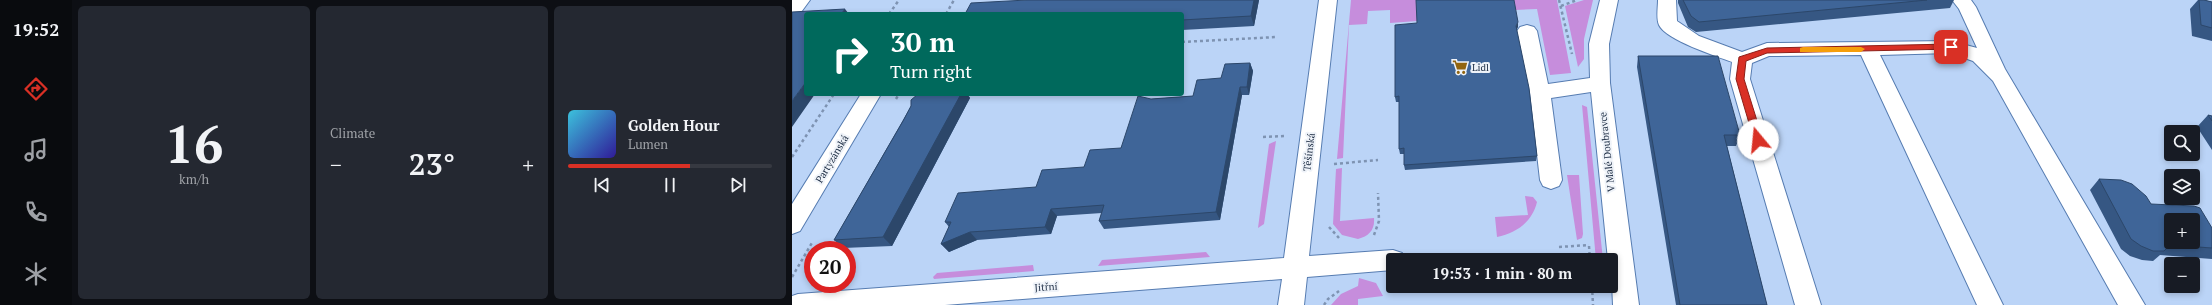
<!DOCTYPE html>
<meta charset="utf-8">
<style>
body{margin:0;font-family:"PT Serif",serif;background:#242831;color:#f1f3f6;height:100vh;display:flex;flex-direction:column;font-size:15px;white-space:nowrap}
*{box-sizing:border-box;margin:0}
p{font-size:13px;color:#9ea1a6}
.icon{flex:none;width:22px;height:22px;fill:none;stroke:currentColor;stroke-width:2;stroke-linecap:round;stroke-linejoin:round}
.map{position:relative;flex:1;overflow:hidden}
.side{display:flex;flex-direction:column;gap:6px;padding:6px;background:#0d0f14;width:720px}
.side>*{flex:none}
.banner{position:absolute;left:12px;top:12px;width:380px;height:84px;border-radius:4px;box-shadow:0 2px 6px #0003;background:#00695c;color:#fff;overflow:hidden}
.fabs{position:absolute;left:1372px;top:125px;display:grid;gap:8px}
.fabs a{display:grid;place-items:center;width:36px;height:36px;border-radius:4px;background:#171b24;box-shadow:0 2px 6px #0003;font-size:20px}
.speed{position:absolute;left:12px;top:241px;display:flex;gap:8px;font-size:20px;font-weight:700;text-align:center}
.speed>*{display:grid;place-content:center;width:52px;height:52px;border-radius:50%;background:#171b24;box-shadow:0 2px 6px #0003;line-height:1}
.speed .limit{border:6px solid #d22;background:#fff;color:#111}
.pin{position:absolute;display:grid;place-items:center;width:34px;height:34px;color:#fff;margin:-17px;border-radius:8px;box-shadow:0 2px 6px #0006}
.me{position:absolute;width:44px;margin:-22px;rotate:343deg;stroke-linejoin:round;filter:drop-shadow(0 0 3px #0008)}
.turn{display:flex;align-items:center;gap:14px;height:84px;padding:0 20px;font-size:18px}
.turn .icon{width:52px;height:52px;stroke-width:2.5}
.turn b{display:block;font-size:28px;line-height:34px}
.big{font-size:30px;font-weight:700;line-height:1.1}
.side .widget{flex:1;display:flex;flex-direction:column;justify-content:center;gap:6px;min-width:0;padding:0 14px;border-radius:6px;background:#242831}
.side .dial{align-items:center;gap:0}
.dial b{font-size:52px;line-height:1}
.song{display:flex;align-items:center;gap:12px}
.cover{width:48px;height:48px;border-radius:6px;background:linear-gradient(135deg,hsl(190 70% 55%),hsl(250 70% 35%))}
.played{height:4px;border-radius:2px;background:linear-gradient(90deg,#d93025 60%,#363941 60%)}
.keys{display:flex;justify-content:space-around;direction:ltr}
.heat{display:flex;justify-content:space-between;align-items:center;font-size:22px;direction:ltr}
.side .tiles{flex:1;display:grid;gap:6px;grid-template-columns:repeat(3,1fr)}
.trip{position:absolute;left:594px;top:253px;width:232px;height:40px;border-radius:4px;background:#171b24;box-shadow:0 2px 6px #0003;font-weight:700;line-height:40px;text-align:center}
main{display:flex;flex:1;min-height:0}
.menu{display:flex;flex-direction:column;width:72px;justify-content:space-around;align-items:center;background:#090b0e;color:#9ea1a6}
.menu .icon{width:28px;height:28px}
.menu .selected{color:#d93025}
.menu b{font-size:18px;color:#f1f3f6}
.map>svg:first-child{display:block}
.green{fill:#c68ddc}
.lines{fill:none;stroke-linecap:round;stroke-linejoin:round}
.minor-casing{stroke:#567cb1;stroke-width:2}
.path{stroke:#7e93b2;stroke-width:2.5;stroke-dasharray:3 3;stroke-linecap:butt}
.minor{fill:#fff;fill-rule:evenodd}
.wall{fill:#365783}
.shaded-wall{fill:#2c476a}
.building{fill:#3f6598;stroke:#2c476a;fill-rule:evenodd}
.route{fill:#d93025;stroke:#8d1f18}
.slow{fill:#f59e0b}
.labels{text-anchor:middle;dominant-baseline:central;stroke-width:4;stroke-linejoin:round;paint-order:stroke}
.poi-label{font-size:10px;fill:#1d2d44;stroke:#eff3f9;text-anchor:start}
.street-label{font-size:10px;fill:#1d2d44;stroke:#eff3f9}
</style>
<main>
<nav class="menu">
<b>19:52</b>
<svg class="icon selected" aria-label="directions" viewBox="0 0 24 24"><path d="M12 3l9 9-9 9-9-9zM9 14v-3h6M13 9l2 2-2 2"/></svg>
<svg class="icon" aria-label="music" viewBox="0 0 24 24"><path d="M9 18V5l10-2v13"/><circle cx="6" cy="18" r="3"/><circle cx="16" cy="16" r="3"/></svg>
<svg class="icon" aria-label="phone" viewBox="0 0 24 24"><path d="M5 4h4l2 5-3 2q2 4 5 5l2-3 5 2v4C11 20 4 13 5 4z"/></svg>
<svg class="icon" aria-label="climate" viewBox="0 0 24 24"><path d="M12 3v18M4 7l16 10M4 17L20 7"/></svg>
</nav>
<section class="side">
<div class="tiles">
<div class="widget dial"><b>16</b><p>km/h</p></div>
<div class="widget"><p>Climate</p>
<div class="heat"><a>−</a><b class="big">23°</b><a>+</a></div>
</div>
<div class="widget">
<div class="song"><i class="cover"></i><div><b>Golden Hour</b><p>Lumen</p></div></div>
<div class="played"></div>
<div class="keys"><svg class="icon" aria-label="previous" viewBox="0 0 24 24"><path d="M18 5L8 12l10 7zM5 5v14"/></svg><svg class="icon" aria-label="pause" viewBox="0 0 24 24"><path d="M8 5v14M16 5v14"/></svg><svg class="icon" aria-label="next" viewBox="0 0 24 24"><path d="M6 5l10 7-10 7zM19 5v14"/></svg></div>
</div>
</div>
</section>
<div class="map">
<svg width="1420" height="305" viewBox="0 0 1420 305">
<rect width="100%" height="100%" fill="#bbd4f7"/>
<path class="green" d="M559 0H662L625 21 598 23V10L576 11 575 24 557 25 551 158 545 159Z
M721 0H765L779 73 758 75 745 9 723 10Z
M792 0H801L792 39V59L786 67 773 6Z
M790 105 795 107 811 260H804Z
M484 141 472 224 466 228 477 144Z
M550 168 548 221 582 218C583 230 577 236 566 239L550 235 541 224 544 169Z
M775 175H787L791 234 790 238 785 240Z
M733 196 741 197 745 202C740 222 725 233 705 237L703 217 736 215Z
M414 252 418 257 306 266 310 260Z
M241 265 242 271 142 279 141 277 145 273Z
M567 278 584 283 591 296 566 299V305H539L549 294 566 286Z"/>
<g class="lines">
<g class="minor-casing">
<path id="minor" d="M0 0H18L7 15 0 17Z
M527 0H545L517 256 601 250 610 253 613 260H601V270L515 277 512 305H486L490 279 153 305H0V296L6 294 492 258Z
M808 0H826L817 44 818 83 847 305H821L819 260H816L799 92 759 98 770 180 767 186 759 189 751 186 748 180 738 93 725 31 728 27 735 25 742 27 745 31 756 84 798 78 797 44Z
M866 0H884L885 21 907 36 950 52 975 43 1159 41 1185 48 1167 9 1160 0H1179L1184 7 1213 69 1353 305H1326L1201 81 1181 61 1158 53 1088 55 1211 305H1185L1069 55 977 56 960 63 958 79 1029 305H1003L938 79 940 62C924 56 874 40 867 25 864 19 866 7 866 0Z
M69 94H89L8 231 0 234V204Z"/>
</g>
<path class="path" d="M767 0 780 54
M769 6 785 0
M97 14 107 0
M154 14 162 0
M390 42 485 37
M104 99 107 94
M471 137 492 136
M0 157 42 94
M542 164 586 160
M537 227 547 238
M582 235 587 221 586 193
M797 246 798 260
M767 247 797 245
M0 277 21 241
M800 286 801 305
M532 305 536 299 547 291"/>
<use href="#minor" class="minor"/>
</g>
<path class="wall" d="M467 0 462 26 390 30V14Z
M886 0H1162L1158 8 904 32 896 27 886 3Z
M1406 0H1412L1420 2V41L1400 36 1398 9Z
M726 27 724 30 745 156 744 161 613 170 612 165V154H608L607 149V102H604L603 97Z
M846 56 948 135 944 146H935L975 305H884L845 67Z
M458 63 461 71 457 95H450L428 220 312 229 307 221 310 213 265 216 259 234 185 240 157 252 149 244 157 227 153 222 244 187 292 167 329 148 359 99 401 96Z
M126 94H175L178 98 100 246 51 248 42 240Z
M1416 115 1420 116V150L1405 127Z
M1307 179 1359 204 1420 228V259L1368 255 1361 261 1350 260 1338 256 1329 249 1298 190Z"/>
<path class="shaded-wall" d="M462 0H467L462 26 459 16Z
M53 9 57 14H49Z
M726 22V27L724 31V26Z
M458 63 461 71 457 95 455 87Z
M14 82V94H23L0 127V101Z
M448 87 450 95 428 220 424 212Z
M169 94H175L178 98 100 246 91 237Z
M259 209 265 216 259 234 253 227Z
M178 232 185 240 157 252 149 244Z"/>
<path class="building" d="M235 0H462L459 16 390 20V14H173L179 3Z
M624 0H722L726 22 724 26 737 88 745 156 612 165V148L607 149V96L603 97V25L625 23Z
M891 0H1135L907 22 899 16Z
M1407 0H1412L1420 2V28L1409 25Z
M53 9 49 14H14V82L0 101V12Z
M846 56H926L948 135H932L975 305H888Z
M458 63 455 87H448L424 212 307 221 312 205 259 209 253 227 178 232 149 244 159 222H153L166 193 244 187 250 170 292 167 298 150 329 148 346 96 359 99 401 96 405 80 429 78 433 64Z
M126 94H169L91 237 42 240 111 121 119 106V100Z
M1416 115 1420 116V121Z
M1307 179 1329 180 1340 184 1354 196 1359 204 1402 206 1408 208 1420 228V248L1378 245 1372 251H1361L1349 246 1339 239ZM1379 220H1401V242H1379Z"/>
<path class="route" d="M1159 44 1162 45V49L975 53 954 61 952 79 971 140 966 143 962 140 944 79 947 57 975 48Z"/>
<path class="slow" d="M1011 47H1069L1073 49 1069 52H1008V48Z"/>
<defs>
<g id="supermarket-bare" transform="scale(1.2)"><path d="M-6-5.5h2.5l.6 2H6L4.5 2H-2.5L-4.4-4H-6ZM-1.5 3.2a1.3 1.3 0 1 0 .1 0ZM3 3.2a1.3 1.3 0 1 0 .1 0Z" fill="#926510" stroke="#eff3f9" stroke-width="2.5" paint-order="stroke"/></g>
</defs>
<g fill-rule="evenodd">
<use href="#supermarket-bare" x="668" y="67"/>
</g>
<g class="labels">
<g class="poi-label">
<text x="680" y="67">Lidl</text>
</g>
<g class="street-label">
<text transform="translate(517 152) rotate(-83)">Těšínská</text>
<text transform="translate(815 152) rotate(-96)">V Malé Doubravce</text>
<text transform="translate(40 159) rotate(-59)">Partyzánská</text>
<text transform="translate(254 287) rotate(-4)">Jitřní</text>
</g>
</g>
</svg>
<div class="fabs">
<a><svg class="icon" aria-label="search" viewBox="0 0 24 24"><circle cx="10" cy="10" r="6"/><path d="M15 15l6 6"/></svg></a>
<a><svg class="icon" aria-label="layers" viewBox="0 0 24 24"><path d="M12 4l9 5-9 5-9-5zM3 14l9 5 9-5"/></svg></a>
<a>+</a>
<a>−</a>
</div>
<div class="speed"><div class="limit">20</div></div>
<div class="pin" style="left:1159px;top:47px;background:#d93025"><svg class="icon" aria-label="arrive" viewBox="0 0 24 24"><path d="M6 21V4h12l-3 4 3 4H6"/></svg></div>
<svg class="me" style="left:966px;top:140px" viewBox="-20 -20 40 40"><circle r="19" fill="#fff"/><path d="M0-13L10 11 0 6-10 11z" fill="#d93025"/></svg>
<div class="trip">19:53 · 1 min · 80 m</div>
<div class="banner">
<div class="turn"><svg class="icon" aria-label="right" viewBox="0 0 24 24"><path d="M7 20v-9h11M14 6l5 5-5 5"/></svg><div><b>30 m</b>Turn right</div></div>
</div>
</div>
</main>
